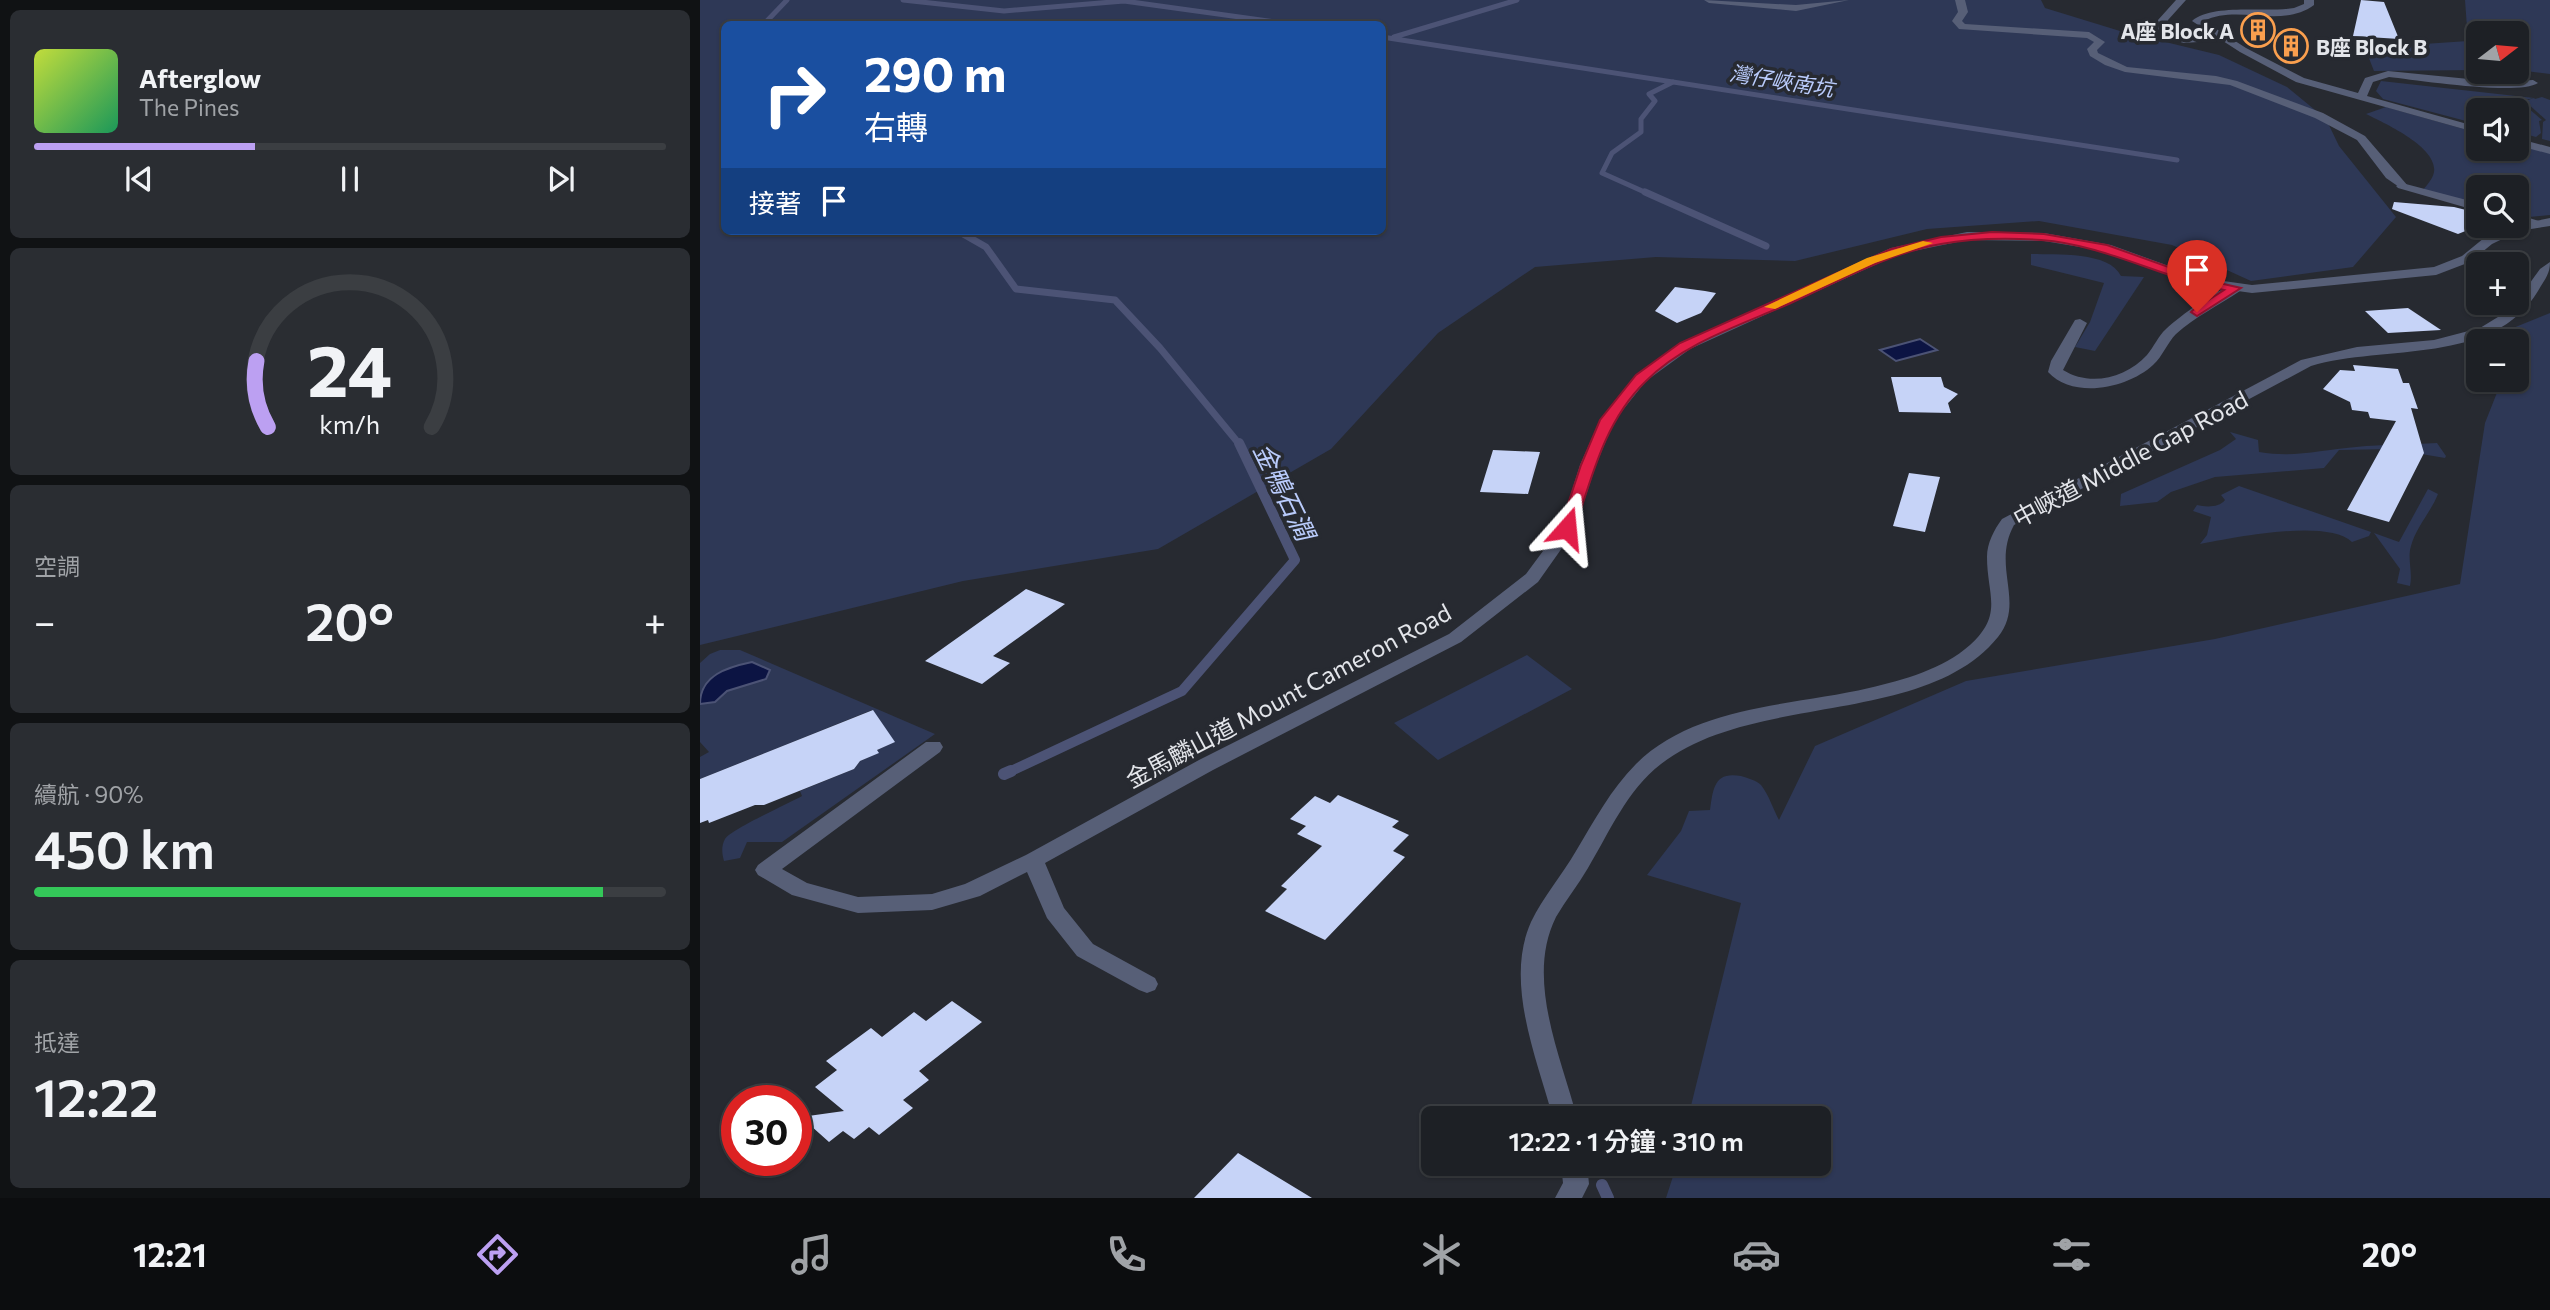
<!DOCTYPE html>
<html lang="zh-TW">
<meta charset="utf-8">
<style>
body{margin:0;font-family:Commissioner,"Noto Sans TC",sans-serif;background:#2a2d32;color:#f1f3f6;height:100vh;display:flex;flex-direction:column;font-size:26px;white-space:nowrap}
*{box-sizing:border-box;margin:0}
p{font-size:23px;color:#a0a3a7}
.icon{flex:none;width:38px;height:38px;fill:none;stroke:currentColor;stroke-width:2;stroke-linecap:round;stroke-linejoin:round}
.map{position:relative;flex:1;overflow:hidden}
.side{display:flex;flex-direction:column;gap:10px;padding:10px;background:#101214;width:700px}
.side>*{flex:none}
.hud{position:absolute;left:21px;top:21px;width:665px;height:214px;border-radius:10px;box-shadow:0 2px 5px #0004,0 0 0 2px #3b3e42;background:#1a4fa0;color:#fff;overflow:hidden}
.needle{width:46px;rotate:74deg}
.controls{position:absolute;left:1766px;top:21px;display:grid;gap:14px}
.controls a{display:grid;place-items:center;width:63px;height:63px;border-radius:10px;background:#1d2025;box-shadow:0 2px 5px #0004,0 0 0 2px #3b3e42;font-size:35px}
.speed{position:absolute;left:21px;top:1085px;display:flex;gap:14px;font-size:35px;font-weight:700;text-align:center}
.speed>*{display:grid;place-content:center;width:91px;height:91px;border-radius:50%;background:#1d2025;box-shadow:0 2px 5px #0004,0 0 0 2px #3b3e42;line-height:1}
.speed .limit{border:10px solid #d22;background:#fff;color:#111}
.pin{position:absolute;display:grid;place-items:center;width:60px;height:60px;color:#fff;margin:-72px -30px;border-radius:50% 50% 50% 0;rotate:-45deg;box-shadow:0 0 7px #0007}
.pin .icon{rotate:45deg}
.me{position:absolute;width:77px;margin:-38px;rotate:18deg;stroke-linejoin:round;filter:drop-shadow(0 0 5px #0008)}
.turn{display:flex;align-items:center;gap:24px;height:147px;padding:0 28px;font-size:32px}
.turn .icon{width:91px;height:91px;stroke-width:2.5}
.turn b{display:block;font-size:49px;line-height:60px}
.then{display:flex;align-items:center;height:66px;padding:0 28px;background:#0003;gap:14px;font-size:26px}
.big{font-size:52px;font-weight:600;line-height:1.1}
.side .tile{flex:1;display:flex;flex-direction:column;justify-content:center;gap:10px;min-width:0;padding:0 24px;border-radius:10px;background:#2a2d32}
.side .dial{align-items:center;gap:0}
.dial svg{height:182px;overflow:visible;fill:none;stroke:#3b3e42;stroke-width:7;stroke-linecap:round;text-anchor:middle}
.dial text{fill:#f1f3f6;stroke:none}
.song{display:flex;align-items:center;gap:21px}
.cover{width:84px;height:84px;border-radius:10px;background:linear-gradient(135deg,hsl(70 70% 55%),hsl(150 70% 35%))}
.played{height:7px;border-radius:4px;background:linear-gradient(90deg,#bca0f2 35%,#3b3e42 35%)}
.keys{display:flex;justify-content:space-around;direction:ltr}
.heat{display:flex;justify-content:space-between;align-items:center;font-size:38px;direction:ltr}
.charge{height:10px;border-radius:5px;background:linear-gradient(90deg,#34c759 90%,#3b3e42 0)}
.trip{position:absolute;left:721px;top:1106px;width:410px;height:70px;border-radius:10px;background:#1d2025;box-shadow:0 2px 5px #0004,0 0 0 2px #3b3e42;font-weight:600;line-height:70px;text-align:center}
.tab-bar{display:flex;height:112px;justify-content:space-around;align-items:center;background:#0c0d0f;color:#a0a3a7}
.tab-bar .icon{width:49px;height:49px}
.tab-bar .current{color:#bca0f2}
.tab-bar b{font-size:32px;color:#f1f3f6}
main{display:flex;flex:1;min-height:0}
.map>svg:first-child{display:block}
.green{fill:#2e3856;fill-rule:evenodd}
.water{fill:#0c1443;stroke:#4c5375;stroke-width:2}
.lines{fill:none;stroke-linecap:round;stroke-linejoin:round}
.stream-far3{stroke:#4c5375;stroke-width:5}
.stream-far2{stroke:#4c5375;stroke-width:7}
.stream-far1{stroke:#4c5375;stroke-width:10}
.stream{stroke:#4c5375;stroke-width:12}
.building{fill:#c6d3f7}
.lane{fill:#575f77;fill-rule:evenodd}
.street{fill:#575f77;fill-rule:evenodd}
.route{fill:#e11d48;stroke:#92132f;stroke-width:2}
.slow{fill:#f59e0b}
.labels{text-anchor:middle;dominant-baseline:central;stroke-width:7;stroke-linejoin:round;paint-order:stroke}
.far-poi-label{font-size:21px;font-weight:bold;fill:#e3e5ea;stroke:#272a31;text-anchor:end}
.far-water-label{font-size:21px;font-style:italic;fill:#b9cbfb;stroke:#272a31}
.street-label{font-size:24px;fill:#e3e5ea;stroke:#272a31}
.water-label{font-size:26px;font-style:italic;fill:#b9cbfb;stroke:#272a31}
</style>
<main>
<section class="side">
<div class="tile">
<div class="song"><i class="cover"></i><div><b>Afterglow</b><p>The Pines</p></div></div>
<div class="played"></div>
<div class="keys"><svg class="icon" aria-label="previous" viewBox="0 0 24 24"><path d="M18 5L8 12l10 7zM5 5v14"/></svg><svg class="icon" aria-label="pause" viewBox="0 0 24 24"><path d="M8 5v14M16 5v14"/></svg><svg class="icon" aria-label="next" viewBox="0 0 24 24"><path d="M6 5l10 7-10 7zM19 5v14"/></svg></div>
</div>
<div class="tile dial"><svg viewBox="0 0 100 80">
<path d="M14 69A42 42 0 1 1 86 69"/>
<path d="M14 69A42 42 0 0 1 9 40" stroke="#bca0f2"/>
<text x="50" y="56" font-size="32" font-weight="700">24</text>
<text x="50" y="72" font-size="11">km/h</text>
</svg></div>
<div class="tile"><p>空調</p>
<div class="heat"><a>−</a><b class="big">20°</b><a>+</a></div>
</div>
<div class="tile"><p>續航 · 90%</p><b class="big">450 km</b><div class="charge"></div></div>
<div class="tile"><p>抵達</p><b class="big">12:22</b></div>
</section>
<div class="map">
<svg width="1850" height="1198" viewBox="0 0 1850 1198">
<rect width="100%" height="100%" fill="#272a31"/>
<path class="green" d="M0 0H1341L1345 8 1420 31 1519 55 1587 87 1626 119 1639 146 1696 217 1653 267 1551 281 1472 245 1339 221 1227 229 1095 261 956 257 835 267 738 333 631 449 458 549 263 581 0 645ZM24 24H682V231H24Z
M1765 0H1850V74L1817 70 1816 33H1778V70L1674 71 1665 48 1768 41Z
M1681 81 1834 98 1835 99 1842 97 1850 100V141L1842 139 1843 122 1846 120 1825 101 1834 98 1820 101 1842 120 1839 121 1841 133 1836 137 1817 132 1816 110H1778V123L1766 121 1683 99 1676 91Z
M1686 107 1778 133V149H1816L1817 144 1850 153V215L1829 217 1817 215 1816 187H1778V204L1722 191C1726 186 1733 179 1734 172 1738 147 1684 123 1666 114Z
M1331 254C1355 255 1409 251 1421 276L1444 277 1395 351 1375 347 1390 322 1404 283 1331 265Z
M1850 313V1198H966L977 1164H1118V1118H988L1041 903 947 875 981 831 989 811 1010 810C1013 789 1014 771 1041 776 1047 778 1056 780 1061 785 1069 795 1073 809 1079 820L1115 746 1266 681 1515 639 1760 584 1785 423 1802 380H1816V341H1781Z
M1530 432 1558 440 1559 452C1595 458 1620 450 1656 447 1683 444 1710 445 1737 443L1746 456 1745 458 1692 449 1639 450 1624 468 1515 477 1471 492 1457 502 1420 506 1421 494 1520 450 1536 439Z
M1539 486 1671 532 1669 536 1652 542C1627 518 1532 538 1500 544L1507 535 1511 517 1493 511 1497 505C1505 507 1519 508 1525 500L1521 495Z
M1728 489 1738 494C1731 512 1716 527 1711 546 1707 559 1713 572 1710 586L1697 583 1700 569 1674 533 1699 542Z
M20 650H40L235 734 82 842H47L40 858 24 861C22 854 21 846 25 839 31 829 88 804 102 796L100 791 154 769 160 761 178 753 177 750 194 742 172 710 0 779V757L9 752 0 742V663L10 654Z
M827 655 872 689 738 760 694 723Z"/>
<path class="water" d="M1220 339 1237 350 1196 361 1180 350Z
M52 662 70 670 66 679 27 691 15 702 0 704C0 675 28 667 52 662Z"/>
<g class="lines">
<path class="stream-far3" d="M203 0 304 11 424 1 590 24
M64 24 87 0
M682 37 1477 160
M694 37 817 0
M949 194 902 173 912 153 941 132V119L955 101 949 94 973 82"/>
<path class="stream-far2" d="M945 192 1066 246
M258 231 286 247 316 289 415 300 460 348 540 445"/>
<path class="stream-far1" d="M307 773 482 691 595 560 539 443"/>
<path class="stream" d="M304 774 311 771
M902 1185 908 1198"/>
</g>
<path class="building" d="M1661 0 1684 2 1699 39 1653 36Z
M1694 202 1754 207 1778 213V226L1758 234 1692 209Z
M975 287 1005 291 1016 293 1001 313 977 323 955 311Z
M1708 308 1741 330 1688 333 1665 311Z
M1653 365 1698 369 1703 383H1709L1718 409 1711 408 1724 453 1689 522 1647 510 1696 421 1670 418 1668 412 1652 410 1650 402 1623 389 1640 370 1655 371Z
M1191 377H1241L1244 387 1258 394 1248 403 1251 413 1199 412Z
M793 450 840 452 828 494 780 492Z
M1209 473 1240 477 1225 532 1193 526Z
M326 589 365 604 293 656 310 663 282 684 225 661Z
M173 710 195 742 177 750 179 753 160 761 154 769 64 805H55L9 823 8 820 0 823V779Z
M638 795 699 821 692 827 709 835 693 851 705 857 625 940 565 911 587 889 581 886 622 846 597 834 606 826 590 819 615 796 630 803Z
M252 1001 282 1022 219 1071 229 1080 203 1100 213 1108 179 1135 169 1127 154 1139 143 1131 129 1142 101 1117 144 1111 115 1087 137 1070 126 1061 171 1028 182 1037 214 1012 226 1021Z
M538 1153 612 1198H494Z"/>
<g class="lines">
<path class="lane" d="M1476 0H1486L1468 20 1470 33 1484 37 1523 35 1528 38 1526 40 1484 43 1463 37 1458 29V20Z
M1702 183 1778 203V211L1698 188 1696 186Z
M1816 214 1839 221 1841 224 1835 228 1816 222Z
M1535 284 1542 288 1540 291C1519 305 1495 317 1476 334 1467 343 1463 356 1453 365 1428 388 1374 400 1348 372L1351 361 1375 320 1380 319 1387 323 1363 370C1390 387 1426 378 1447 355 1454 347 1458 336 1466 329 1481 315 1516 290 1535 284Z"/>
<path class="street" d="M1004 0 1096 5 1149 0 1096 11 1009 3Z
M1255 0H1265L1268 12 1262 21 1265 24 1389 32 1405 42 1397 50 1398 53 1427 67 1516 76 1537 81 1623 113 1665 136 1708 186 1702 189 1686 178 1657 140 1615 118 1530 85 1425 72 1405 65 1390 56 1387 49 1394 42 1387 38 1259 29 1252 21 1258 12Z
M1604 0H1614V5C1582 29 1537 4 1504 21L1546 48 1604 78 1658 93 1665 78 1688 71 1799 82 1833 80 1838 83C1818 96 1717 80 1689 77L1673 82 1667 96 1778 127V133L1596 82 1540 52 1492 21C1513 3 1566 13 1594 8L1604 4Z
M1816 138 1850 147V154L1816 145Z
M1850 218V226L1819 231 1792 244 1770 262 1736 275 1552 293 1495 285 1404 251 1344 241 1267 240 1199 254 990 349 946 381 914 421 896 465 874 531 838 582 761 642 513 770 345 863 364 908 393 944 455 978 458 984 455 990 447 993 439 990 377 956 347 918 327 872 280 896 232 910 158 913 92 895 58 875 55 870 58 865 226 742H240L243 747 240 752 82 869 107 883 158 897 232 894 265 884 326 855 499 760 749 634 826 574 860 528 880 465 900 420 936 375 980 343 1191 248 1267 232 1344 233 1411 245 1502 278 1552 285 1734 267 1762 256 1784 238 1811 226Z
M1850 262C1850 275 1844 280 1838 291 1793 366 1685 344 1611 366L1314 525C1291 567 1326 602 1298 637 1225 727 1053 692 961 764 927 790 909 833 888 868 878 885 866 900 856 917 825 979 861 1056 877 1118H853C837 1059 804 982 831 922 843 897 862 875 876 851 894 821 911 789 936 764 995 705 1093 706 1169 688 1204 680 1243 669 1270 645 1304 614 1287 595 1287 557 1287 543 1294 530 1302 519L1601 360 1657 347 1734 340 1780 328 1811 309 1840 269Z
M861 1164H887L889 1184 882 1198H855L863 1183Z"/>
</g>
<path class="route" d="M1292 232 1344 234 1407 245 1502 279 1541 288 1497 316 1491 312 1493 310 1524 290C1461 278 1406 245 1341 240 1308 238 1274 238 1241 244 1189 253 1141 280 1093 302 1044 324 984 342 945 382 905 421 892 476 875 528L873 531H862L860 528 881 465 900 420 936 375 980 343 1191 249 1241 237Z"/>
<path class="slow" d="M1223 241 1233 243 1175 263 1075 309 1064 307 1167 258Z"/>
<defs>
<g id="building-ring" transform="scale(1.75)"><circle r="9.5" fill="#272a31" stroke="#fa9f4e" stroke-width="1.5"/><path d="M-4-6H4V6H1V3H-1V6H-4ZM-2.5-4.3h1.7v1.8h-1.7ZM.8-4.3h1.7v1.8H.8ZM-2.5-1h1.7V.8h-1.7ZM.8-1h1.7V.8H.8Z" fill="#fa9f4e"/></g>
</defs>
<g fill-rule="evenodd">
<use href="#building-ring" x="1558" y="30"/>
<use href="#building-ring" x="1591" y="46"/>
</g>
<g class="labels">
<g class="far-poi-label">
<text x="1534" y="30">A座 Block A</text>
<text x="1616" y="46" text-anchor="start">B座 Block B</text>
</g>
<g class="far-water-label">
<text transform="translate(1082 80) rotate(9)">灣仔峽南坑</text>
</g>
<g class="street-label">
<text transform="translate(1430 458) rotate(-28)">中峽道 Middle Gap Road</text>
<text transform="translate(588 695) rotate(-28)">金馬麟山道 Mount Cameron Road</text>
</g>
<g class="water-label">
<text transform="translate(585 491) rotate(64)">金鴨石澗</text>
</g>
</g>
</svg>
<div class="controls">
<a><svg class="needle" viewBox="-14 -14 28 28"><path d="M0-13l5 13h-10z" fill="#e53935"/><path d="M0 13l5-13h-10z" fill="#a0a3a7"/></svg></a>
<a><svg class="icon" aria-label="sound" viewBox="0 0 24 24"><path d="M4 9h4l5-4v14l-5-4H4zM17 9q2 3 0 6"/></svg></a>
<a><svg class="icon" aria-label="search" viewBox="0 0 24 24"><circle cx="10" cy="10" r="6"/><path d="M15 15l6 6"/></svg></a>
<a>+</a>
<a>−</a>
</div>
<div class="speed"><div class="limit">30</div></div>
<div class="pin" style="left:1497px;top:312px;background:#d93025"><svg class="icon" aria-label="arrive" viewBox="0 0 24 24"><path d="M6 21V4h12l-3 4 3 4H6"/></svg></div>
<svg class="me" style="left:867px;top:528px" viewBox="-20 -20 40 40"><path d="M0-17L14 15 0 8-14 15z" fill="#e11d48" stroke="#fff" stroke-width="4"/></svg>
<div class="trip">12:22 · 1 分鐘 · 310 m</div>
<div class="hud">
<div class="turn"><svg class="icon" aria-label="right" viewBox="0 0 24 24"><path d="M7 20v-9h11M14 6l5 5-5 5"/></svg><div><b>290 m</b>右轉</div></div>
<div class="then">接著<svg class="icon" aria-label="arrive" viewBox="0 0 24 24"><path d="M6 21V4h12l-3 4 3 4H6"/></svg></div>
</div>
</div>
</main>
<nav class="tab-bar">
<b>12:21</b>
<svg class="icon current" aria-label="directions" viewBox="0 0 24 24"><path d="M12 3l9 9-9 9-9-9zM9 14v-3h6M13 9l2 2-2 2"/></svg>
<svg class="icon" aria-label="music" viewBox="0 0 24 24"><path d="M9 18V5l10-2v13"/><circle cx="6" cy="18" r="3"/><circle cx="16" cy="16" r="3"/></svg>
<svg class="icon" aria-label="phone" viewBox="0 0 24 24"><path d="M5 4h4l2 5-3 2q2 4 5 5l2-3 5 2v4C11 20 4 13 5 4z"/></svg>
<svg class="icon" aria-label="climate" viewBox="0 0 24 24"><path d="M12 3v18M4 7l16 10M4 17L20 7"/></svg>
<svg class="icon" aria-label="car" viewBox="0 0 24 24"><path d="M5 17H2v-5l4-1 3-4h7l3 4 3 1v5h-3M9 17h6M6 11h13"/><circle cx="7" cy="17" r="2"/><circle cx="17" cy="17" r="2"/></svg>
<svg class="icon" aria-label="filters" viewBox="0 0 24 24"><path d="M4 7h16M4 17h16"/><circle cx="9" cy="7" r="2"/><circle cx="15" cy="17" r="2"/></svg>
<b>20°</b>
</nav>
